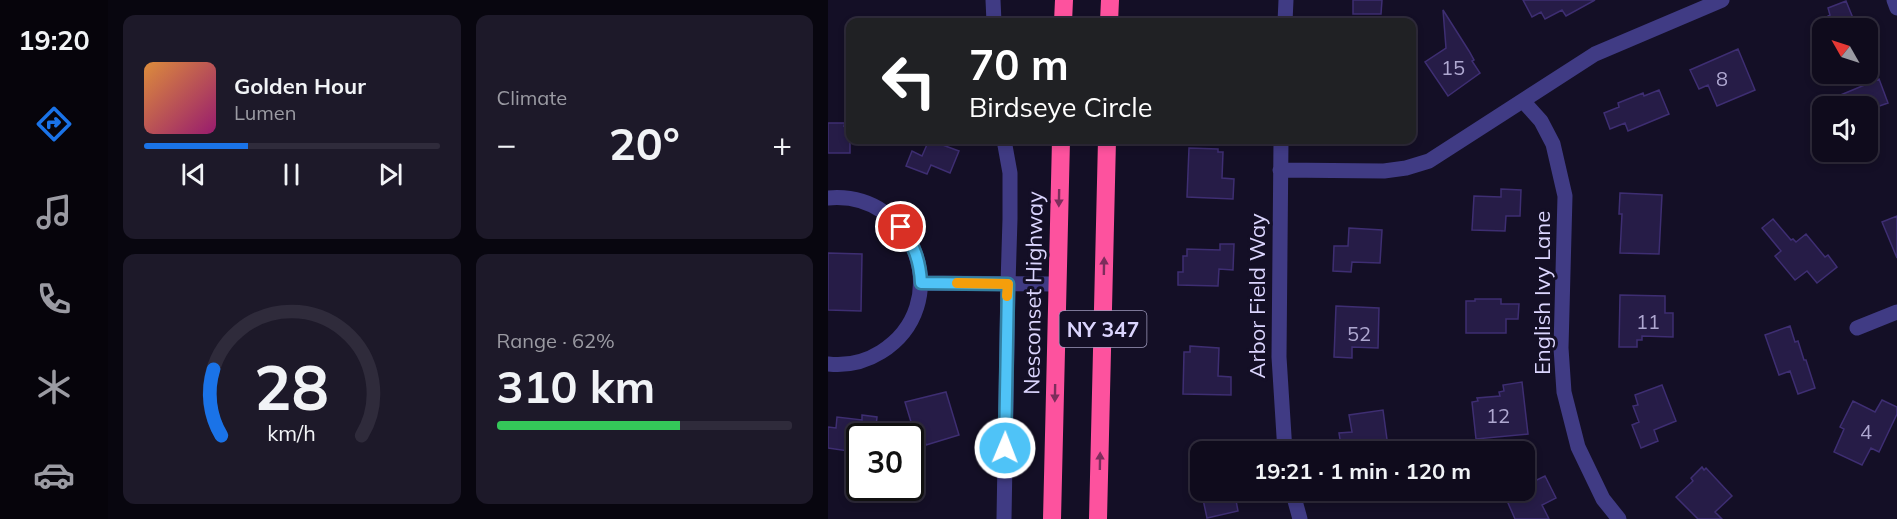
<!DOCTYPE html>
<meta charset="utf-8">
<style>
body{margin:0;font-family:Mulish,sans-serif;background:#1d1929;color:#f1f3f6;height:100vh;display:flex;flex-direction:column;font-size:22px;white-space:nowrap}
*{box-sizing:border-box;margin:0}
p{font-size:20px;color:#9b9ba3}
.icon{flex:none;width:33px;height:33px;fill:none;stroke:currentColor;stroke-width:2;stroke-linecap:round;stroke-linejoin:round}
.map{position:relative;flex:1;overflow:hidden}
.panel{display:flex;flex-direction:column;gap:15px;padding:15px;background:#08060f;width:720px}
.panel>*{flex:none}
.banner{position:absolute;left:18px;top:18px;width:570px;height:126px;border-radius:12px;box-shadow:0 3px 9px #0003,0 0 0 2px #2f2b3b;background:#202124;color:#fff;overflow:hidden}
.needle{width:39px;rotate:309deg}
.controls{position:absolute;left:984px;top:18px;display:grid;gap:12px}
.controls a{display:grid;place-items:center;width:66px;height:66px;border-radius:12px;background:#0f0b1c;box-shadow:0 3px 9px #0003,0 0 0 2px #2f2b3b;font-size:30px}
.speed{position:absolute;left:18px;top:423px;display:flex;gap:12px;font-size:30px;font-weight:700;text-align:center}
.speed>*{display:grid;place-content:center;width:78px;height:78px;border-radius:50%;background:#0f0b1c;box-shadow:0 3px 9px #0003,0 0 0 2px #2f2b3b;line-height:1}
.speed .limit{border:3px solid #111;border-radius:9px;background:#fff;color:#111}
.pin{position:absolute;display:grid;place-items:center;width:51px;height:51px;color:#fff;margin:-26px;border:3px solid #fff;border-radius:50%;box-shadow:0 2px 6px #0007}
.me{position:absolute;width:66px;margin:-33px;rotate:1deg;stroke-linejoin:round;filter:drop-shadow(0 0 4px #0008)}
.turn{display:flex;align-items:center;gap:21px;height:126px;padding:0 24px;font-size:27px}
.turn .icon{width:78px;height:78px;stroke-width:2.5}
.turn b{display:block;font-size:42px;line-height:51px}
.big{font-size:45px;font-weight:700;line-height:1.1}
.panel .widget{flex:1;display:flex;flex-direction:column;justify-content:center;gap:9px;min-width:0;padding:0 21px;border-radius:12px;background:#1d1929}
.panel .dial{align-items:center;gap:0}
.dial svg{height:156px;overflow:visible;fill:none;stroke:#2f2b3b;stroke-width:7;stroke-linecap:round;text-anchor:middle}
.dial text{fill:#f1f3f6;stroke:none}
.song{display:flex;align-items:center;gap:18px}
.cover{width:72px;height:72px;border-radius:9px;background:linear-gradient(135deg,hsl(30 70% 55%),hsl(320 70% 35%))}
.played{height:6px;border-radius:3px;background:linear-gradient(90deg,#1a73e8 35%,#2f2b3b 35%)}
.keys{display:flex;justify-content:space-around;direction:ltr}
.heat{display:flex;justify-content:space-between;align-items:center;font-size:33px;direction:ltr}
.charge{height:9px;border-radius:4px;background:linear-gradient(90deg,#34c759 62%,#2f2b3b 0)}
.panel .tiles{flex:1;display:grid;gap:15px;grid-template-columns:repeat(2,1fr)}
.trip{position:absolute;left:362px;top:441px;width:345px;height:60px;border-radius:12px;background:#0f0b1c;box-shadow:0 3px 9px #0003,0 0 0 2px #2f2b3b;font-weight:700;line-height:60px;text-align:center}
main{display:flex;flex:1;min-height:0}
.tab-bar{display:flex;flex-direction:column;width:108px;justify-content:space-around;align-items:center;background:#06040b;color:#9b9ba3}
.tab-bar .icon{width:42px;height:42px}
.tab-bar .selected{color:#1a73e8}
.tab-bar b{font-size:27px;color:#f1f3f6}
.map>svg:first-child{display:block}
.building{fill:#261c47;stroke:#3e2e72;stroke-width:1.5}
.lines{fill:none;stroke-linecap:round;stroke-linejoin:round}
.street{stroke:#403b84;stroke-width:15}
.highway{stroke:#fd529e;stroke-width:18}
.oneway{fill:#7d2d5c}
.route-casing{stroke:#337fa1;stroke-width:15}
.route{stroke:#4fc3f7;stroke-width:10}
.slow{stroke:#f59e0b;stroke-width:10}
.labels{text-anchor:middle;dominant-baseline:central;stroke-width:6;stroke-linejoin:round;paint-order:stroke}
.number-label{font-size:20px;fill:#aea7d0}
.shield{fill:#140f26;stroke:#9f9abd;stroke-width:1.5}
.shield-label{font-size:21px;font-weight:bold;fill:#dbd5fe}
.street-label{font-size:22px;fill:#dbd5fe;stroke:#140f26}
</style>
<main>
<nav class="tab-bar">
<b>19:20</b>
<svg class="icon selected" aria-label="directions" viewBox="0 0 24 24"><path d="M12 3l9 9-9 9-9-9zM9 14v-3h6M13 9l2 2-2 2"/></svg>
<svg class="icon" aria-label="music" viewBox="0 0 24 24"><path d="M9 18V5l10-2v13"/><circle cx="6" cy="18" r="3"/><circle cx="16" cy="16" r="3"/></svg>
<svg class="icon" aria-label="phone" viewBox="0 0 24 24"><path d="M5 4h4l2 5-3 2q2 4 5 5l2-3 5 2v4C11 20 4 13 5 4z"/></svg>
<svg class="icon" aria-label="climate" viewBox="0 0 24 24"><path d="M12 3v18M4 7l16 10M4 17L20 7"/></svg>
<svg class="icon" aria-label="car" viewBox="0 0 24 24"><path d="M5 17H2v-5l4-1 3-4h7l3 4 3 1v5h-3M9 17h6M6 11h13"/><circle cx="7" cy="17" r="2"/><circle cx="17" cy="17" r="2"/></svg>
</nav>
<section class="panel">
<div class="tiles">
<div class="widget">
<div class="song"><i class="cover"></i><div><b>Golden Hour</b><p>Lumen</p></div></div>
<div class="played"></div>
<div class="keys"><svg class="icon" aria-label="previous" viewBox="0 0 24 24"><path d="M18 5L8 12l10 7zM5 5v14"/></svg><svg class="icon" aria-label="pause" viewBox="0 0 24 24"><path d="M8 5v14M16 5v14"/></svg><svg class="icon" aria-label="next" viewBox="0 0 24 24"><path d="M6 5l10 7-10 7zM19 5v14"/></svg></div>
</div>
<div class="widget"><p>Climate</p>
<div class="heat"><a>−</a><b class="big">20°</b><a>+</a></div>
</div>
<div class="widget dial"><svg viewBox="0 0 100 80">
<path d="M14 69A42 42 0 1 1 86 69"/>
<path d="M14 69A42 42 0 0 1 10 35" stroke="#1a73e8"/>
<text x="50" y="56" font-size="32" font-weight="700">28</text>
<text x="50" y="72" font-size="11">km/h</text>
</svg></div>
<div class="widget"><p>Range · 62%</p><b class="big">310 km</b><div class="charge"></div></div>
</div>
</section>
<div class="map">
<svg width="1069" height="519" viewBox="0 0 1069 519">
<rect width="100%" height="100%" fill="#140f26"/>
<path class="building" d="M525 0H554L553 14H525Z
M695 0H767L738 16 734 10 717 19 713 12 704 17Z
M1018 1 1027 23 1015 28H1005L1000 16 1002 15 1000 8Z
M615 10 641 51 646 60 644 61 652 73 620 96 597 62 618 48Z
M910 49 927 90 889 106 880 85 871 89 862 70Z
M1051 79 1060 103 1040 110V106H986Z
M831 90 841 114 800 131 797 123 782 129 776 113 791 107 790 103 815 93 816 96Z
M0 123H17L16 126H22V153H0Z
M101 140 131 151 122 173 103 165 99 174 78 166 84 151 94 156Z
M361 148 390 149V152H395L394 178 406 179 405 199 359 197Z
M673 189 693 190 692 216H678L677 231 644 230 646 196 673 197Z
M792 193 834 195 831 254 792 253 794 214H791Z
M1069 216V258L1054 222Z
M945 219 963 240 965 239 968 242 978 234 997 257 1000 255 1009 267 989 283 979 271 967 280 947 256 953 251 934 228Z
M521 228 554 230 552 263 524 262 523 272 505 271 506 246H520Z
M392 244H406L405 270 391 269 390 286 350 285V272H355V256H359V249L392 250Z
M0 253 34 254 33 311 0 310Z
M792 295 837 296V313H845V337L814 336V340H809V347H791Z
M647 299H673V304H691L690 319H678V333H638V301H647Z
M508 306 551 308 550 348 524 347V358L506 357Z
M962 326 967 342 970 341 976 360H978L987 388 970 394 962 371 951 375 937 335Z
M362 346 391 348 390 376 403 377V395L355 394 356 352H362Z
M694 382 700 434 648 439 644 402 650 401 649 398 672 396 671 392 676 391 675 385Z
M834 385 848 421 826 430 830 441 813 448 804 425 811 422 805 406 810 405 807 395Z
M118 392 131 435 98 445 93 429 86 432 77 402Z
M1054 400 1069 407V414L1051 452 1043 448 1034 465 1006 452 1016 429 1012 427 1025 401 1047 412Z
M555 410 560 447 529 452H514L511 433 524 432 521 415Z
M34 415 49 417 47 436H32V446L21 445 20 451 0 448V427L8 428 9 417 34 420Z
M874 467 876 470 878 468 904 496 887 512 894 519H870L848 497 865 481 863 478Z
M717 476 728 498 714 505 721 519H687L677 496 687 490H696V486Z
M373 490H406L410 511 379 518Z"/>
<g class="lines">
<path class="street" d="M165 0 166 22
M1066 0 1069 8
M457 22 458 0
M695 101 713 121 725 144 737 196 733 348 736 392 750 447 775 499 791 519
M176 140 182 173V219L180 284 176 519
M453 140 451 357 457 452
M452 170 556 171 578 168 601 161 767 54 894 0
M0 198C88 190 128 305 53 352 37 362 18 366 0 364
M93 283 229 284
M1029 328 1069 312
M464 490 472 519"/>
<path class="highway" d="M235 22 236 0
M281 22 282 0
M224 519 233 140
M270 519 279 140"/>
</g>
<defs><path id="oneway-solid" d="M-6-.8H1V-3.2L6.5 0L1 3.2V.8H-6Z" transform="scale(1.5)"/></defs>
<g class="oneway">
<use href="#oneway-solid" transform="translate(231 198) rotate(91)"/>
<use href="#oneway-solid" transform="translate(276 266) rotate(-89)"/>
<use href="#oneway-solid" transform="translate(227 393) rotate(91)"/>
<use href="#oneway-solid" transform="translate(272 461) rotate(-89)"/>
</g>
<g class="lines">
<g class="route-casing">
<path id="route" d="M73 227C86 245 92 261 93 283L180 284 177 448"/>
</g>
<use href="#route" class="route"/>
<path class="slow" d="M129 283 180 284 179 296"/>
</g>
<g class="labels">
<g class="number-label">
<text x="625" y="67">15</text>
<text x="894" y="78">8</text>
<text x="820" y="321">11</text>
<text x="531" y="333">52</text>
<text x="670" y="415">12</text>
<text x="1038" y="431">4</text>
</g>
<rect class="shield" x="231.5" y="311" width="87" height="36" rx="4.5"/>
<g class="shield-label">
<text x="275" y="329">NY 347</text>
</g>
<g class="street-label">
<text transform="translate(205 293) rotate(-89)">Nesconset Highway</text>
<text transform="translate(714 293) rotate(-90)">English Ivy Lane</text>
<text transform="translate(429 296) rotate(-90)">Arbor Field Way</text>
</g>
</g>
</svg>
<div class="controls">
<a><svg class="needle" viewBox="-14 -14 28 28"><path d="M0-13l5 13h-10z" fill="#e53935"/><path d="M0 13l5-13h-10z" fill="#9b9ba3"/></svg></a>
<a><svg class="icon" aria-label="sound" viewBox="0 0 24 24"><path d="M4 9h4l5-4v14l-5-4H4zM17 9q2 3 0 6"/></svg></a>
</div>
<div class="speed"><div class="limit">30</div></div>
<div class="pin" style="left:73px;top:227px;background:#d93025"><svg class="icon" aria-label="arrive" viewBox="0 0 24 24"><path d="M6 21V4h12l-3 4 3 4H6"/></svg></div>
<svg class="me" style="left:177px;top:448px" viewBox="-20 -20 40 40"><circle r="17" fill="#4fc3f7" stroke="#fff" stroke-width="3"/><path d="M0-11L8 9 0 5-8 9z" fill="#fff"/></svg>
<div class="trip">19:21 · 1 min · 120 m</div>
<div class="banner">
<div class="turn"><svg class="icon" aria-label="left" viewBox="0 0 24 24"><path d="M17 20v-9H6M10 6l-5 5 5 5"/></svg><div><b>70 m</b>Birdseye Circle</div></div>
</div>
</div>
</main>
